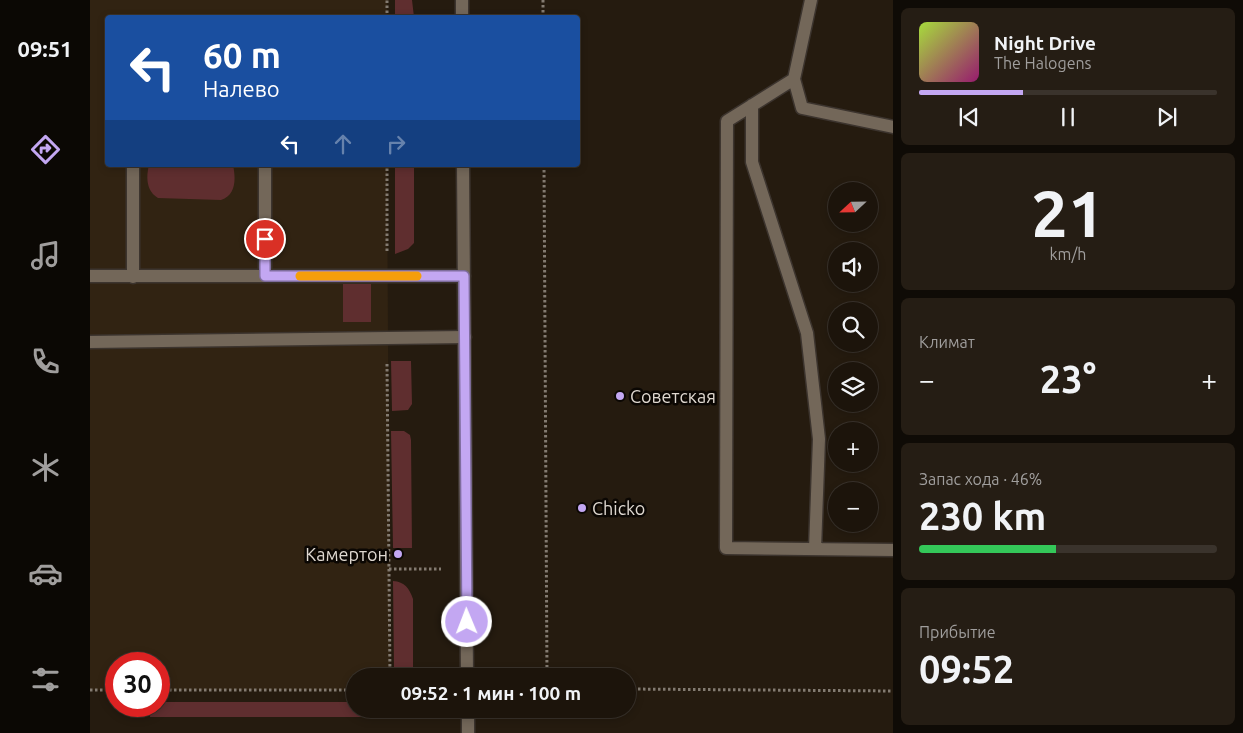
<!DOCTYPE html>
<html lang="ru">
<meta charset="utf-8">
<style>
body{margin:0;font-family:Ubuntu,sans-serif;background:#251d14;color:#f1f3f6;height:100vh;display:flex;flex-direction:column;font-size:19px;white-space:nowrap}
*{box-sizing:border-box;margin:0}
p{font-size:16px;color:#a09e9d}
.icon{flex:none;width:28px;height:28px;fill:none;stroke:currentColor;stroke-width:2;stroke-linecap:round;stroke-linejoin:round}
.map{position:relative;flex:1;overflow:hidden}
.sheet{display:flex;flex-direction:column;gap:8px;padding:8px;background:#0f0b06;width:350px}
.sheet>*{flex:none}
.hud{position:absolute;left:15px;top:15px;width:475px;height:152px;border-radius:5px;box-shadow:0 2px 8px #0003,0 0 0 1px #3a332c;background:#1a4fa0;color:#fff;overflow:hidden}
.needle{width:32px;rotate:248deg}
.fabs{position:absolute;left:738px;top:182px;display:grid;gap:10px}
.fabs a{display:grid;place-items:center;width:50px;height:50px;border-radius:50%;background:#1c140b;box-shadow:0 2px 8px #0003,0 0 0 1px #3a332c;font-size:25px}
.speed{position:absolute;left:15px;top:652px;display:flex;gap:10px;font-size:25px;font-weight:700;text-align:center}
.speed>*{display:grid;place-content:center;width:65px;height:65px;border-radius:50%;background:#1c140b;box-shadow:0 2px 8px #0003,0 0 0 1px #3a332c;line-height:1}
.speed .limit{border:8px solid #d22;background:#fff;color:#111}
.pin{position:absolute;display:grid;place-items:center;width:42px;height:42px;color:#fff;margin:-21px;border:2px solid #fff;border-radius:50%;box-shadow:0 1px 5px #0007}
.me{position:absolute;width:55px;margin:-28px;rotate:359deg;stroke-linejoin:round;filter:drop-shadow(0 0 4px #0008)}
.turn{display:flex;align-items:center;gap:18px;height:105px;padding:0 15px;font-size:22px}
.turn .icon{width:65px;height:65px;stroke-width:2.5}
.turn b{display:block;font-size:35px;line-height:42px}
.lanes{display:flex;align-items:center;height:48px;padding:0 15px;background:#0003;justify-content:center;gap:25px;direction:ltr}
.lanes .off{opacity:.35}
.big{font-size:38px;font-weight:700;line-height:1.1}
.sheet .tile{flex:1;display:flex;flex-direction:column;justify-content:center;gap:8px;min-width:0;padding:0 18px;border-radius:8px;background:#251d14}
.sheet .dial{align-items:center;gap:0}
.dial b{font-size:65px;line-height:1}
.song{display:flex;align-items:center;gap:15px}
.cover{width:60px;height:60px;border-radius:8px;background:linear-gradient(135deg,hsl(80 70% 55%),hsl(320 70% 35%))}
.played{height:5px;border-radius:2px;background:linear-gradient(90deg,#c3a7f2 35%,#3a332c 35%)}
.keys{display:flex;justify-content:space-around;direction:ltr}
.heat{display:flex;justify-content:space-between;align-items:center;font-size:28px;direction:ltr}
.charge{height:8px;border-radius:4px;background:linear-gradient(90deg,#34c759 46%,#3a332c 0)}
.trip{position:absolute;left:256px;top:668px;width:290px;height:50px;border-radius:25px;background:#1c140b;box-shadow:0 2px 8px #0003,0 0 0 1px #3a332c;font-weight:700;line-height:50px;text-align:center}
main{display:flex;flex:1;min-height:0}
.tab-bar{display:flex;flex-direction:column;width:90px;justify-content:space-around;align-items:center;background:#0b0804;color:#a09e9d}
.tab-bar .icon{width:35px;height:35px}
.tab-bar .current{color:#c3a7f2}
.tab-bar b{font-size:22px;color:#f1f3f6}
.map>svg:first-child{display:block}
.built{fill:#312312}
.green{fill:#5f2e2f}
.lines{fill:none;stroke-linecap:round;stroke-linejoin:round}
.lane-casing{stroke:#3c342e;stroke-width:15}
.street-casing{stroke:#3c342e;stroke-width:15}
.path{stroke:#837b71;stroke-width:3;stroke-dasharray:2.5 2.5;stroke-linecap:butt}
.lane{stroke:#736759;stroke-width:12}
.street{stroke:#736759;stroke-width:12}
.route-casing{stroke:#7f6d9d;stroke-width:12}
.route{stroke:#c3a7f2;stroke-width:9}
.slow{stroke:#f59e0b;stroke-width:9}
.poi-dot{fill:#c3a7f2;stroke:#0b0703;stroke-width:2}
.labels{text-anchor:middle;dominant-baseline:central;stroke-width:5;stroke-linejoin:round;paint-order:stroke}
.poi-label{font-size:18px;fill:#dfd8d0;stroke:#0b0703;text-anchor:start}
</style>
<main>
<nav class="tab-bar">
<b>09:51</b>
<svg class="icon current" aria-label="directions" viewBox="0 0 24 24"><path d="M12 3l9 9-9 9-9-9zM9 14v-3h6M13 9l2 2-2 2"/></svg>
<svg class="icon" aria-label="music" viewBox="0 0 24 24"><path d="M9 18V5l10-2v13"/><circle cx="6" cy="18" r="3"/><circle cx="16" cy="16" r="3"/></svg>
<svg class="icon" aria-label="phone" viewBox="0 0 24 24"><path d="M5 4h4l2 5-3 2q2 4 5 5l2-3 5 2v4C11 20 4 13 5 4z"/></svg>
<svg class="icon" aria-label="climate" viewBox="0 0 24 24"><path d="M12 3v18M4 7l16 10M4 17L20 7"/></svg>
<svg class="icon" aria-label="car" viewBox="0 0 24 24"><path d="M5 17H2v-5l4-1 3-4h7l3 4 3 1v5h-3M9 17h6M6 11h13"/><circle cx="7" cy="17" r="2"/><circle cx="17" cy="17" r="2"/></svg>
<svg class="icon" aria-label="filters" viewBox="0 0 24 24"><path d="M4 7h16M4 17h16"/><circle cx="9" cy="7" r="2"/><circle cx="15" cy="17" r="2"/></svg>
</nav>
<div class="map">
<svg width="803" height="733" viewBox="0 0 803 733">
<rect width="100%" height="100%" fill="#251b0f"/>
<path class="built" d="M0 0H297V17L18 18V165H297L300 676H265V690H69V664H26V690H0Z"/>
<path class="green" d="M305 0H322L324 17H305Z
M59 165H143C146 179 146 195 131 200L68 198C56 191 56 177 59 165Z
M305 165H324V243L318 249 305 254Z
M253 284H281V322H253Z
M301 361H321L322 404 318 410 302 411Z
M301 431H314L320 435 321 440 322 548H303Z
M303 581C315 582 319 588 323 599V671L304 670Z
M69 702H265V709H285V717H60L61 706H69Z"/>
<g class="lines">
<g class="lane-casing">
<path id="lane" d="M721 0 704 79 712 108 803 127
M704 79 637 121 636 548 803 550
M662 105V162L717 333 729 439 725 549
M175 165V276
M0 276H374
M43 277V165
M0 342 375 337"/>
</g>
<g class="street-casing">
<path id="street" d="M372 0V18
M373 165 377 676
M378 709V733"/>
</g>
<path class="path" d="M453 0V18
M297 18V0
M454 165 457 676
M297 251V165
M297 364 300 676
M299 569H351
M538 689 803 691
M0 690H26
M69 690H265"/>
<use href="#lane" class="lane"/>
<use href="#street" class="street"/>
</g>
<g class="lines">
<g class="route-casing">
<path id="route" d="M175 239V276H374L377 622"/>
</g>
<use href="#route" class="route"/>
<path class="slow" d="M210 276H327"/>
</g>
<g class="poi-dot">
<circle cx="530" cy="396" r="5"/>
<circle cx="492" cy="508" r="5"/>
<circle cx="308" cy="554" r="5"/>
</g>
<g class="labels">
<g class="poi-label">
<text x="540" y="396">Советская</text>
<text x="502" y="508">Chicko</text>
<text x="298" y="554" text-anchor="end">Камертон</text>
</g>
</g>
</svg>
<div class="fabs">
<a><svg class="needle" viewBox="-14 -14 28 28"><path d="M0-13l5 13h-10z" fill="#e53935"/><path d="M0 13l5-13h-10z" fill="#a09e9d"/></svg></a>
<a><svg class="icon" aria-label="sound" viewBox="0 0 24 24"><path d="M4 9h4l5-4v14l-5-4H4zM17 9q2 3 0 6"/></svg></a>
<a><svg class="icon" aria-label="search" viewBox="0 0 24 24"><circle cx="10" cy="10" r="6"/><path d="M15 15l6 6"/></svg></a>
<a><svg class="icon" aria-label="layers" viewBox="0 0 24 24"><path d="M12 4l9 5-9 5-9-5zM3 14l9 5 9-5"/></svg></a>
<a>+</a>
<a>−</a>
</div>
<div class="speed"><div class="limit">30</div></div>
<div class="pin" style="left:175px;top:239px;background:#d93025"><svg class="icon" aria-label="arrive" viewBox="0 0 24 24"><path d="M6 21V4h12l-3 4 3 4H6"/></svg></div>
<svg class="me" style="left:377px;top:622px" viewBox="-20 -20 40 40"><circle r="17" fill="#c3a7f2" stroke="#fff" stroke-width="3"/><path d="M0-11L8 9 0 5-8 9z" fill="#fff"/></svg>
<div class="trip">09:52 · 1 мин · 100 m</div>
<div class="hud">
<div class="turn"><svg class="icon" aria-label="left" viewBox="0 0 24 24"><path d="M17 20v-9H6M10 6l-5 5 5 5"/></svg><div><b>60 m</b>Налево</div></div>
<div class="lanes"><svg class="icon" aria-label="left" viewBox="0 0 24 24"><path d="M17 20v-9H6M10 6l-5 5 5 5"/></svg><svg class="icon off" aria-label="ahead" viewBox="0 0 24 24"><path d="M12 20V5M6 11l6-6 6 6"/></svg><svg class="icon off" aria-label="right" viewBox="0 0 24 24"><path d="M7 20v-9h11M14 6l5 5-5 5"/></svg></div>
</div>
</div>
<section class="sheet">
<div class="tile">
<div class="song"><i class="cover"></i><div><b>Night Drive</b><p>The Halogens</p></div></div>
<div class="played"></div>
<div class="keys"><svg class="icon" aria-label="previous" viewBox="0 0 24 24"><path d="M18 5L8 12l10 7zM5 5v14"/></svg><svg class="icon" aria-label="pause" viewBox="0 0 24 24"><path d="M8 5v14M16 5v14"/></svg><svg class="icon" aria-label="next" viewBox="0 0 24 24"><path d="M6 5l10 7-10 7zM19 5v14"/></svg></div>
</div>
<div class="tile dial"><b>21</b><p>km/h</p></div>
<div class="tile"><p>Климат</p>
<div class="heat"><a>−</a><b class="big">23°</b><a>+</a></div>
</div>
<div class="tile"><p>Запас хода · 46%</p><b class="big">230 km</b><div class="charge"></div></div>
<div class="tile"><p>Прибытие</p><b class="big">09:52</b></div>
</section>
</main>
